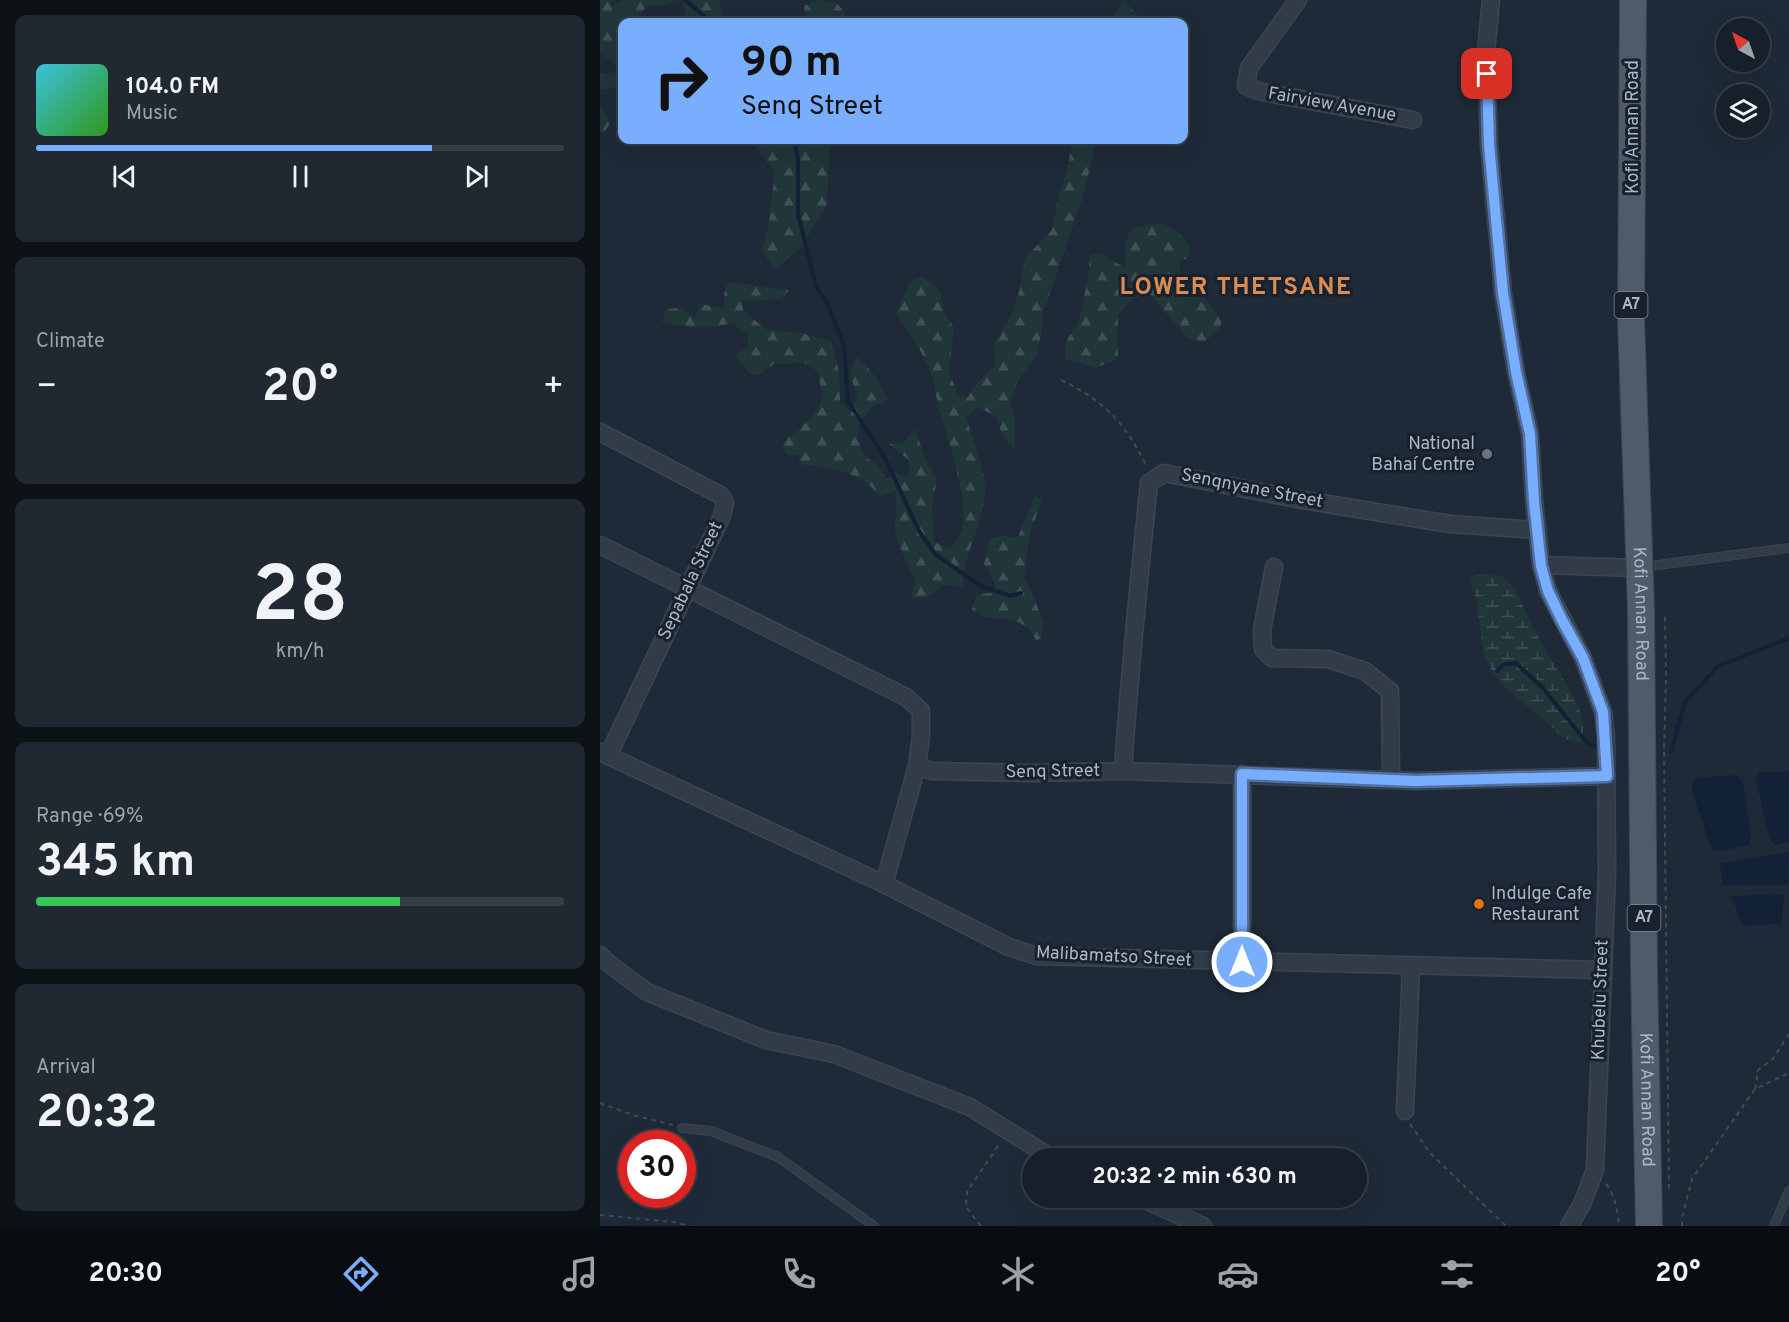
<!DOCTYPE html>
<meta charset="utf-8">
<style>
body{margin:0;font-family:Overpass,sans-serif;background:#202832;color:#f1f3f6;height:100vh;display:flex;flex-direction:column;font-size:22px;white-space:nowrap}
*{box-sizing:border-box;margin:0}
p{font-size:20px;color:#9ea3a8}
.icon{flex:none;width:33px;height:33px;fill:none;stroke:currentColor;stroke-width:2;stroke-linecap:round;stroke-linejoin:round}
.map{position:relative;flex:1;overflow:hidden}
.sheet{display:flex;flex-direction:column;gap:15px;padding:15px;background:#0d1217;width:600px}
.sheet>*{flex:none}
.guide{position:absolute;left:18px;top:18px;width:570px;height:126px;border-radius:12px;box-shadow:0 6px 24px #0002,0 0 0 2px #363e47;background:#79adfe;color:#111;overflow:hidden}
.needle{width:39px;rotate:320deg}
.buttons{position:absolute;left:1116px;top:18px;display:grid;gap:12px}
.buttons a{display:grid;place-items:center;width:54px;height:54px;border-radius:50%;background:#17202a;box-shadow:0 6px 24px #0002,0 0 0 2px #363e47;font-size:30px}
.speed{position:absolute;left:18px;top:1130px;display:flex;gap:12px;font-size:30px;font-weight:700;text-align:center}
.speed>*{display:grid;place-content:center;width:78px;height:78px;border-radius:50%;background:#17202a;box-shadow:0 6px 24px #0002,0 0 0 2px #363e47;line-height:1}
.speed .limit{border:9px solid #d22;background:#fff;color:#111}
.pin{position:absolute;display:grid;place-items:center;width:51px;height:51px;color:#fff;margin:-26px;border-radius:12px;box-shadow:0 3px 9px #0006}
.me{position:absolute;width:66px;margin:-33px;rotate:0deg;stroke-linejoin:round;filter:drop-shadow(0 0 4px #0008)}
.turn{display:flex;align-items:center;gap:21px;height:126px;padding:0 24px;font-size:27px}
.turn .icon{width:78px;height:78px;stroke-width:2.5}
.turn b{display:block;font-size:42px;line-height:51px}
.big{font-size:45px;font-weight:700;line-height:1.1}
.sheet .card{flex:1;display:flex;flex-direction:column;justify-content:center;gap:9px;min-width:0;padding:0 21px;border-radius:12px;background:#202832}
.sheet .dial{align-items:center;gap:0}
.dial b{font-size:78px;line-height:1}
.song{display:flex;align-items:center;gap:18px}
.cover{width:72px;height:72px;border-radius:9px;background:linear-gradient(135deg,hsl(190 70% 55%),hsl(110 70% 35%))}
.played{height:6px;border-radius:3px;background:linear-gradient(90deg,#79adfe 75%,#363e47 75%)}
.keys{display:flex;justify-content:space-around;direction:ltr}
.heat{display:flex;justify-content:space-between;align-items:center;font-size:33px;direction:ltr}
.charge{height:9px;border-radius:4px;background:linear-gradient(90deg,#34c759 69%,#363e47 0)}
.trip{position:absolute;left:422px;top:1148px;width:345px;height:60px;border-radius:30px;background:#17202a;box-shadow:0 6px 24px #0002,0 0 0 2px #363e47;font-weight:700;line-height:60px;text-align:center}
.tab-bar{display:flex;height:96px;justify-content:space-around;align-items:center;background:#090d11;color:#9ea3a8}
.tab-bar .icon{width:42px;height:42px}
.tab-bar .selected{color:#79adfe}
.tab-bar b{font-size:27px;color:#f1f3f6}
main{display:flex;flex:1;min-height:0}
.map>svg:first-child{display:block}
.forest{fill:url(#forest-firs)}
.wetland{fill:url(#wetland-marsh)}
.water{fill:#122135}
.lines{fill:none;stroke-linecap:round;stroke-linejoin:round}
.stream{stroke:#122135;stroke-width:4}
.lane-casing{stroke:#3c4552;stroke-width:10}
.street-casing{stroke:#3c4552;stroke-width:19}
.primary-casing{stroke:#3c4552;stroke-width:28}
.path{stroke:#395052;stroke-width:2;stroke-dasharray:4.5 4.5;stroke-linecap:butt}
.lane{stroke:#323c48;stroke-width:8}
.street{stroke:#323c48;stroke-width:16}
.primary{stroke:#505b69;stroke-width:26}
.route-casing{stroke:#4f70a5;stroke-width:15}
.route{stroke:#79adfe;stroke-width:10}
.worship-dot{fill:#6b7280;stroke:#18212d;stroke-width:2}
.food-dot{fill:#e8710a;stroke:#18212d;stroke-width:2}
.labels{text-anchor:middle;dominant-baseline:central;stroke-width:6;stroke-linejoin:round;paint-order:stroke}
.shield{fill:#18212d;stroke:#808997;stroke-width:1.5}
.shield-label{font-size:16px;font-weight:bold;fill:#acb6c5}
.street-label{font-size:18px;fill:#acb6c5;stroke:#18212d}
.poi-label{font-size:18px;fill:#acb6c5;stroke:#18212d;text-anchor:end}
.district-label{font-size:24px;font-weight:bold;letter-spacing:1.5px;fill:#d98c54;stroke:#18212d}
</style>
<main>
<section class="sheet">
<div class="card">
<div class="song"><i class="cover"></i><div><b>104.0 FM</b><p>Music</p></div></div>
<div class="played"></div>
<div class="keys"><svg class="icon" aria-label="previous" viewBox="0 0 24 24"><path d="M18 5L8 12l10 7zM5 5v14"/></svg><svg class="icon" aria-label="pause" viewBox="0 0 24 24"><path d="M8 5v14M16 5v14"/></svg><svg class="icon" aria-label="next" viewBox="0 0 24 24"><path d="M6 5l10 7-10 7zM19 5v14"/></svg></div>
</div>
<div class="card"><p>Climate</p>
<div class="heat"><a>−</a><b class="big">20°</b><a>+</a></div>
</div>
<div class="card dial"><b>28</b><p>km/h</p></div>
<div class="card"><p>Range · 69%</p><b class="big">345 km</b><div class="charge"></div></div>
<div class="card"><p>Arrival</p><b class="big">20:32</b></div>
</section>
<div class="map">
<svg width="1189" height="1226" viewBox="0 0 1189 1226">
<defs>
<pattern id="forest-firs" width="22" height="20" patternUnits="userSpaceOnUse" patternTransform="scale(1.5)"><rect width="22" height="20" fill="#213639"/><path d="M5 1l3.5 6h-7zM16 11l3.5 6h-7z" fill="#3f5154"/></pattern>
<pattern id="wetland-marsh" width="20" height="14" patternUnits="userSpaceOnUse" patternTransform="scale(1.5)"><rect width="20" height="14" fill="#213639"/><path d="M1 5h8M5 5V1M11 12h8M15 12V8" fill="none" stroke="#3f5154"/></pattern>
</defs>
<rect width="100%" height="100%" fill="#1f2a38"/>
<path class="forest" d="M0 0H10L12 6 20 2 21 0H75L68 5 48 6 36 17 34 22H22V93L13 87 0 90V72L7 74 22 70 0 53Z
M83 0H119L121 7V22H81L86 17Z
M216 0C238 0 240 4 249 22H207L204 6Z
M523 0 537 14 535 22H511Z
M0 108 11 122 4 133 0 132Z
M150 140H233L229 154 227 205 201 247 175 270 162 251 168 228 175 172Z
M473 140H497L481 203 443 313 442 331 436 357 418 380 410 402 415 420V450L402 435 397 417 378 407 366 417C372 437 387 474 385 493 382 526 363 555 363 588 337 579 344 589 327 597 323 599 316 598 311 598L315 580 302 552 295 532 296 491 280 497C261 470 230 469 201 464L198 455H188L182 448 187 438 199 430 217 410 223 396 217 371 203 362 187 364 176 363 158 375 150 374 135 354 148 348V334L132 323C108 329 86 328 62 322L66 309 83 308 94 318 101 304 125 309 124 294 128 282 189 290 181 299 143 301V310L165 329 181 332H197L231 341C239 363 240 381 240 403L250 411 258 398 250 374 256 357C271 368 280 383 288 400L272 407 260 422 257 437 264 456 276 464 287 479 295 474 308 476 309 460 289 444 303 443 315 429 325 458 337 479 332 507 334 542 350 549C354 544 360 536 362 530 370 507 348 438 340 413 336 399 335 383 329 369 321 349 308 331 296 314L310 282 323 276 340 291 345 313 354 328 349 372 358 395 368 397 375 385 395 365 394 344 413 312 420 288 425 258 452 230 459 193 466 175Z
M564 224C581 233 587 237 591 256L579 262C581 283 582 296 605 298L622 321 618 330 604 342 588 338 548 292 532 299 518 315V359L495 368 465 359V343L479 321 489 272V256L499 253 526 268V241L531 229 545 225Z
M435 496 442 500 429 536 424 578 430 588 444 623 441 639 436 640C419 608 396 627 372 610L376 595 395 592V582L384 564 390 539 400 536 418 537Z"/>
<path class="wetland" d="M886 574 903 576 914 588 937 635 979 706 983 728 982 743C959 740 958 731 941 717 918 699 888 679 883 648 879 624 879 603 870 580L874 576Z"/>
<path class="water" d="M1189 771V842L1175 845 1170 840 1156 781 1159 773Z
M1137 775 1143 783 1151 838 1149 845 1115 852 1111 847 1091 788 1096 778Z
M1189 852 1188 885H1123L1120 863Z
M1185 894 1181 924 1143 926 1131 896Z"/>
<g class="lines">
<path class="stream" d="M85 0 105 17 108 22
M194 140 198 160V214L216 287 228 305 244 345 248 401 286 460 319 531 336 555 381 586 411 596 421 593
M897 671 903 665 916 663 943 688 988 744 1000 748
M1071 752 1085 702 1118 666 1189 638"/>
<g class="lane-casing">
<path id="lane" d="M1042 567 1189 548
M82 1128 111 1131 178 1157 274 1226
M1174 1226 1189 1191"/>
</g>
<g class="street-casing">
<path id="street" d="M698 0 649 68 646 86 658 91 813 120
M891 0 886 51 889 145 903 293 916 372 930 434 934 501 941 565 948 591 983 658 1003 712 1006 737 1007 873 995 1170 982 1204 969 1226
M0 432 120 495 125 502 122 516 8 756
M0 545 306 697 321 711V736L317 766 332 771 433 773 523 771 816 781 1007 776
M941 565 1039 568
M674 567 662 630 663 649 672 658 728 659 765 671 790 691 791 780
M0 752 284 884 409 947 437 956 1002 970
M523 771C529 675 539 579 549 483L564 473 697 499 850 524 937 530
M642 774V962
M284 884 317 766
M0 955 8 963 47 992 166 1040 234 1054 370 1107 452 1158
M805 1111 811 966
M538 1197 603 1226"/>
</g>
<g class="primary-casing">
<g id="primary">
<path id="s1" d="M1033 0 1031 319 1041 610 1044 970 1049 1226"/>
</g>
</g>
<path class="path" d="M461 380C505 401 525 423 547 467
M1065 617 1066 679 1064 751 1069 1190
M1155 1089 1158 1070 1173 1059 1189 1034
M0 1103 33 1115 73 1125
M810 1124 830 1153 906 1226
M1006 1184C1015 1195 1018 1212 1019 1226
M0 1215 74 1222 90 1226
M381 1226 366 1207 367 1192 400 1143
M1082 1226V1218L1092 1179 1155 1089 1189 1073"/>
<use href="#lane" class="lane"/>
<use href="#street" class="street"/>
<use href="#primary" class="primary"/>
</g>
<g class="lines">
<g class="route-casing">
<path id="route" d="M642 962V774L816 781 1007 776 1003 712 983 658 962 620 948 591 941 566 934 501 930 434 916 372 903 293 889 145 887 74"/>
</g>
<use href="#route" class="route"/>
</g>
<circle class="worship-dot" cx="887" cy="454" r="6"/>
<circle class="food-dot" cx="879" cy="904" r="6"/>
<g class="labels">
<g class="shield">
<rect x="1014.5" y="292" width="33" height="26" rx="4.5"/>
<rect x="1027.5" y="905" width="33" height="26" rx="4.5"/>
</g>
<g class="shield-label">
<text x="1031" y="305">A7</text>
<text x="1044" y="918">A7</text>
</g>
<g class="street-label">
<text transform="translate(732 105) rotate(10)">Fairview Avenue</text>
<text transform="translate(1033 127) rotate(-90)">Kofi Annan Road</text>
<text transform="translate(652 489) rotate(11)">Senqnyane Street</text>
<text transform="translate(91 581) rotate(-65)">Sepabala Street</text>
<text stroke="none"><textPath href="#s1" startOffset="614">Kofi Annan Road</textPath></text>
<text transform="translate(453 772) rotate(-1)">Senq Street</text>
<text transform="translate(514 957) rotate(3)">Malibamatso Street</text>
<text transform="translate(1001 1000) rotate(-88)">Khubelu Street</text>
<text stroke="none"><textPath href="#s1" startOffset="1100">Kofi Annan Road</textPath></text>
</g>
<g class="poi-label">
<text x="875" y="444">National<tspan x="875" dy="21">Bahaí Centre</tspan></text>
<text x="891" y="894" text-anchor="start">Indulge Cafe<tspan x="891" dy="21">Restaurant</tspan></text>
</g>
<g class="district-label">
<text x="636" y="288">LOWER THETSANE</text>
</g>
</g>
</svg>
<div class="buttons">
<a><svg class="needle" viewBox="-14 -14 28 28"><path d="M0-13l5 13h-10z" fill="#e53935"/><path d="M0 13l5-13h-10z" fill="#9ea3a8"/></svg></a>
<a><svg class="icon" aria-label="layers" viewBox="0 0 24 24"><path d="M12 4l9 5-9 5-9-5zM3 14l9 5 9-5"/></svg></a>
</div>
<div class="speed"><div class="limit">30</div></div>
<div class="pin" style="left:887px;top:74px;background:#d93025"><svg class="icon" aria-label="arrive" viewBox="0 0 24 24"><path d="M6 21V4h12l-3 4 3 4H6"/></svg></div>
<svg class="me" style="left:642px;top:962px" viewBox="-20 -20 40 40"><circle r="17" fill="#79adfe" stroke="#fff" stroke-width="3"/><path d="M0-11L8 9 0 5-8 9z" fill="#fff"/></svg>
<div class="trip">20:32 · 2 min · 630 m</div>
<div class="guide">
<div class="turn"><svg class="icon" aria-label="right" viewBox="0 0 24 24"><path d="M7 20v-9h11M14 6l5 5-5 5"/></svg><div><b>90 m</b>Senq Street</div></div>
</div>
</div>
</main>
<nav class="tab-bar">
<b>20:30</b>
<svg class="icon selected" aria-label="directions" viewBox="0 0 24 24"><path d="M12 3l9 9-9 9-9-9zM9 14v-3h6M13 9l2 2-2 2"/></svg>
<svg class="icon" aria-label="music" viewBox="0 0 24 24"><path d="M9 18V5l10-2v13"/><circle cx="6" cy="18" r="3"/><circle cx="16" cy="16" r="3"/></svg>
<svg class="icon" aria-label="phone" viewBox="0 0 24 24"><path d="M5 4h4l2 5-3 2q2 4 5 5l2-3 5 2v4C11 20 4 13 5 4z"/></svg>
<svg class="icon" aria-label="climate" viewBox="0 0 24 24"><path d="M12 3v18M4 7l16 10M4 17L20 7"/></svg>
<svg class="icon" aria-label="car" viewBox="0 0 24 24"><path d="M5 17H2v-5l4-1 3-4h7l3 4 3 1v5h-3M9 17h6M6 11h13"/><circle cx="7" cy="17" r="2"/><circle cx="17" cy="17" r="2"/></svg>
<svg class="icon" aria-label="filters" viewBox="0 0 24 24"><path d="M4 7h16M4 17h16"/><circle cx="9" cy="7" r="2"/><circle cx="15" cy="17" r="2"/></svg>
<b>20°</b>
</nav>
